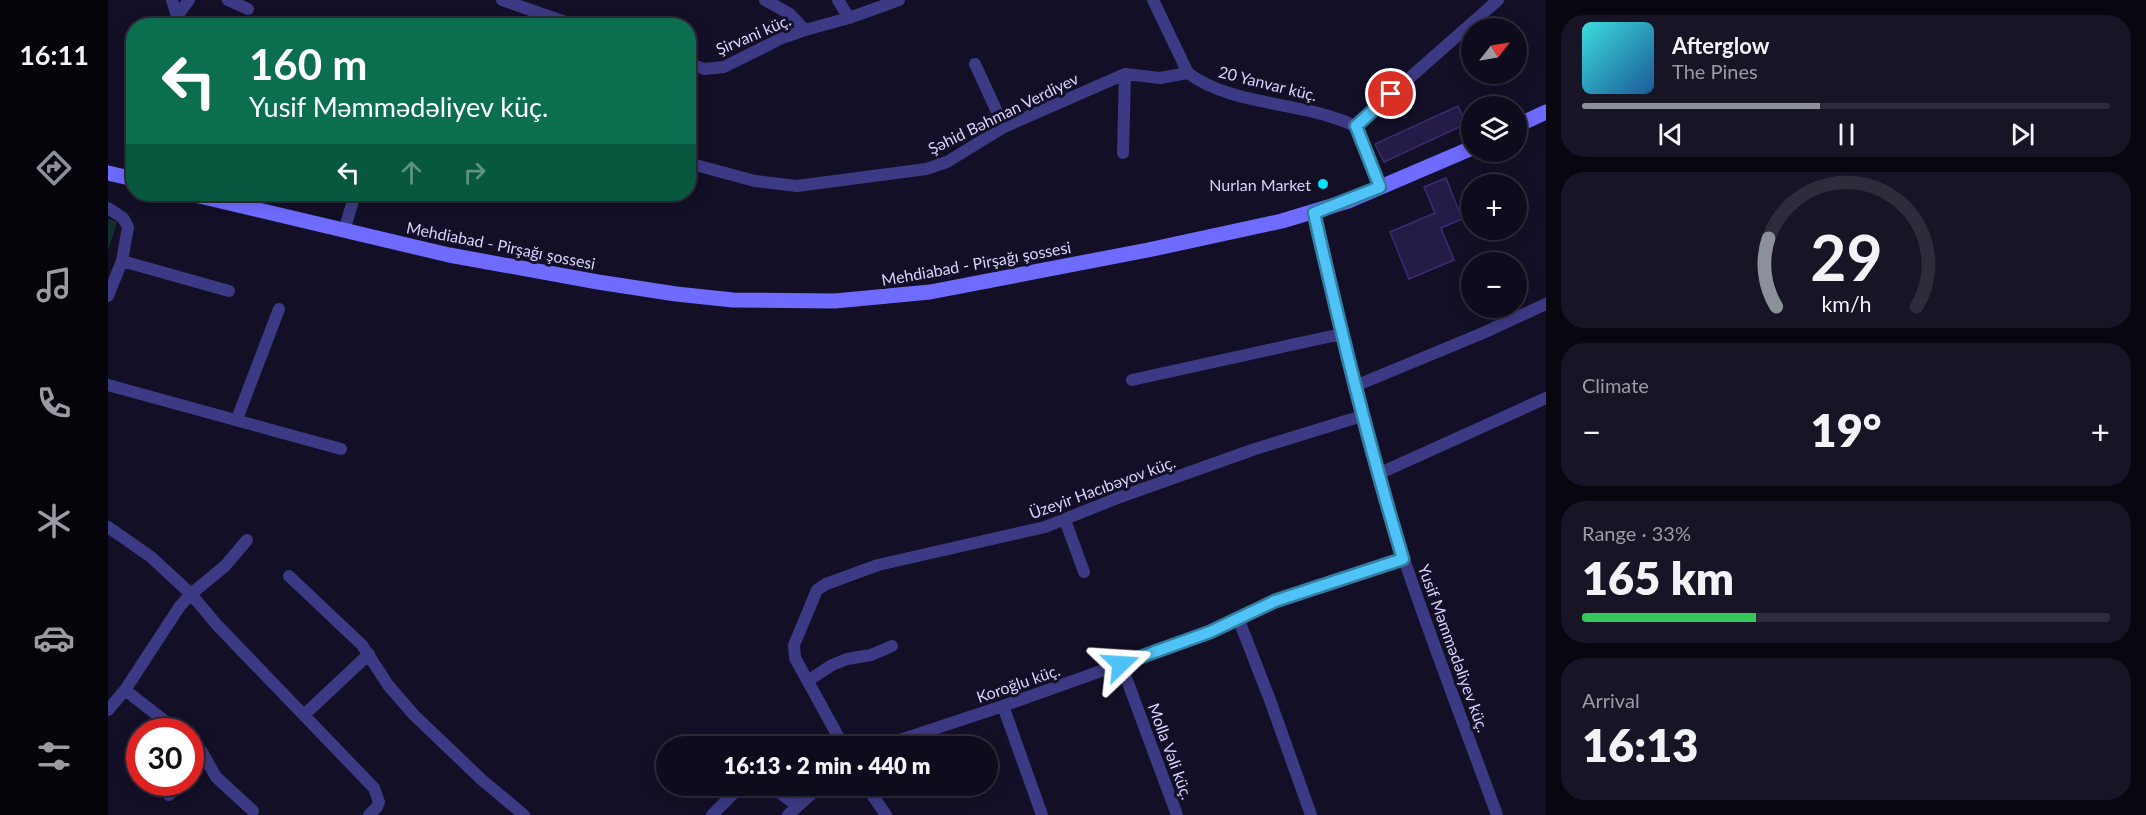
<!DOCTYPE html>
<meta charset="utf-8">
<style>
body{margin:0;font-family:Lato,sans-serif;background:#171425;color:#f1f3f6;height:100vh;display:flex;flex-direction:column;font-size:22px;white-space:nowrap}
*{box-sizing:border-box;margin:0}
p{font-size:20px;color:#9b9ba3}
.icon{flex:none;width:33px;height:33px;fill:none;stroke:currentColor;stroke-width:2;stroke-linecap:round;stroke-linejoin:round}
.map{position:relative;flex:1;overflow:hidden}
.drawer{display:flex;flex-direction:column;gap:15px;padding:15px;background:#08060f;width:600px}
.drawer>*{flex:none}
.guide{position:absolute;left:18px;top:18px;width:570px;height:183px;border-radius:24px;box-shadow:0 3px 15px #0003,0 0 0 2px #2e2b3b;background:#0b6e4f;color:#fff;overflow:hidden}
.needle{width:39px;rotate:59deg}
.controls{position:absolute;left:1353px;top:18px;display:grid;gap:12px}
.controls a{display:grid;place-items:center;width:66px;height:66px;border-radius:50%;background:#0e0b1c;box-shadow:0 3px 15px #0003,0 0 0 2px #2e2b3b;font-size:30px}
.speed{position:absolute;left:18px;top:718px;display:flex;gap:12px;font-size:30px;font-weight:700;text-align:center}
.speed>*{display:grid;place-content:center;width:78px;height:78px;border-radius:50%;background:#0e0b1c;box-shadow:0 3px 15px #0003,0 0 0 2px #2e2b3b;line-height:1}
.speed .limit{border:9px solid #d22;background:#fff;color:#111}
.pin{position:absolute;display:grid;place-items:center;width:51px;height:51px;color:#fff;margin:-26px;border:3px solid #fff;border-radius:50%;box-shadow:0 2px 6px #0007}
.me{position:absolute;width:66px;margin:-33px;rotate:70deg;stroke-linejoin:round;filter:drop-shadow(0 0 4px #0008)}
.turn{display:flex;align-items:center;gap:21px;height:126px;padding:0 24px;font-size:27px}
.turn .icon{width:78px;height:78px;stroke-width:2.5}
.turn b{display:block;font-size:42px;line-height:51px}
.lanes{display:flex;align-items:center;height:57px;padding:0 24px;background:#0003;justify-content:center;gap:30px;direction:ltr}
.lanes .off{opacity:.35}
.big{font-size:45px;font-weight:800;line-height:1.1}
.drawer .card{flex:1;display:flex;flex-direction:column;justify-content:center;gap:9px;min-width:0;padding:0 21px;border-radius:24px;background:#171425}
.drawer .dial{align-items:center;gap:0}
.dial svg{height:156px;overflow:visible;fill:none;stroke:#2e2b3b;stroke-width:7;stroke-linecap:round;text-anchor:middle}
.dial text{fill:#f1f3f6;stroke:none}
.song{display:flex;align-items:center;gap:18px}
.cover{width:72px;height:72px;border-radius:9px;background:linear-gradient(135deg,hsl(180 70% 55%),hsl(210 70% 35%))}
.played{height:6px;border-radius:3px;background:linear-gradient(90deg,#8c9099 45%,#2e2b3b 45%)}
.keys{display:flex;justify-content:space-around;direction:ltr}
.heat{display:flex;justify-content:space-between;align-items:center;font-size:33px;direction:ltr}
.charge{height:9px;border-radius:4px;background:linear-gradient(90deg,#34c759 33%,#2e2b3b 0)}
.trip{position:absolute;left:548px;top:736px;width:342px;height:60px;border-radius:30px;background:#0e0b1c;box-shadow:0 3px 15px #0003,0 0 0 2px #2e2b3b;font-weight:800;line-height:60px;text-align:center}
main{display:flex;flex:1;min-height:0}
.menu{display:flex;flex-direction:column;width:108px;justify-content:space-around;align-items:center;background:#06040b;color:#9b9ba3}
.menu .icon{width:42px;height:42px}
.menu .current{color:#8c9099}
.menu b{font-size:27px;color:#f1f3f6}
.map>svg:first-child{display:block}
.green{fill:#12302f}
.building{fill:#241b47;stroke:#3b2d73;stroke-width:1.5}
.lines{fill:none;stroke-linecap:round;stroke-linejoin:round}
.street{stroke:#3d3a85;stroke-width:12}
.secondary{stroke:#6f6bff;stroke-width:15}
.route-casing{stroke:#337fa1;stroke-width:15}
.route{stroke:#4fc3f7;stroke-width:10}
.poi-dot{fill:#00e5ff;stroke:#130f26;stroke-width:2}
.labels{text-anchor:middle;dominant-baseline:central;stroke-width:6;stroke-linejoin:round;paint-order:stroke}
.street-label{font-size:16px;fill:#d9d4ff;stroke:#130f26}
.poi-label{font-size:16px;fill:#d9d4ff;stroke:#130f26;text-anchor:end}
</style>
<main>
<nav class="menu">
<b>16:11</b>
<svg class="icon current" aria-label="directions" viewBox="0 0 24 24"><path d="M12 3l9 9-9 9-9-9zM9 14v-3h6M13 9l2 2-2 2"/></svg>
<svg class="icon" aria-label="music" viewBox="0 0 24 24"><path d="M9 18V5l10-2v13"/><circle cx="6" cy="18" r="3"/><circle cx="16" cy="16" r="3"/></svg>
<svg class="icon" aria-label="phone" viewBox="0 0 24 24"><path d="M5 4h4l2 5-3 2q2 4 5 5l2-3 5 2v4C11 20 4 13 5 4z"/></svg>
<svg class="icon" aria-label="climate" viewBox="0 0 24 24"><path d="M12 3v18M4 7l16 10M4 17L20 7"/></svg>
<svg class="icon" aria-label="car" viewBox="0 0 24 24"><path d="M5 17H2v-5l4-1 3-4h7l3 4 3 1v5h-3M9 17h6M6 11h13"/><circle cx="7" cy="17" r="2"/><circle cx="17" cy="17" r="2"/></svg>
<svg class="icon" aria-label="filters" viewBox="0 0 24 24"><path d="M4 7h16M4 17h16"/><circle cx="9" cy="7" r="2"/><circle cx="15" cy="17" r="2"/></svg>
</nav>
<div class="map">
<svg width="1438" height="815" viewBox="0 0 1438 815">
<rect width="100%" height="100%" fill="#130f26"/>
<path class="green" d="M0 219 9 222 0 251Z"/>
<path class="building" d="M1350 106 1358 124 1276 162 1267 144Z
M1338 178 1354 219 1333 228 1346 260 1301 279 1282 232 1327 213 1316 187Z"/>
<g class="lines">
<path class="street" d="M64 0 69 16 68 26
M120 0 140 9
M394 0 469 26
M657 0 682 14 697 30
M730 0 741 18
M1045 0 1080 73C1125 107 1196 101 1247 126L1272 187
M69 16 81 0
M580 63 596 69 616 67 674 38 697 30 741 18 791 0
M867 64 896 127
M1247 126 1390 0
M1015 153 1017 74
M580 163 647 181 689 186 818 169 839 162 896 127 1017 74 1052 78 1080 73
M0 208 15 218 20 227 14 261 0 296
M1206 213C1231 329 1257 446 1296 559 1325 645 1358 730 1389 815
M236 231 247 194
M14 261 121 291
M1024 380 1233 334
M0 385 233 449
M1247 386 1375 333 1438 304
M129 419 171 309
M1270 474 1438 398
M957 520 976 572
M0 527 43 557 83 594 72 606 17 690 0 710
M139 540 117 566 83 594 109 625 266 788 271 802 269 807 261 815
M181 576 254 645 280 685 306 715 374 780 416 815
M1130 618 1162 700 1203 815
M1013 664 1069 815
M701 680 724 665 739 659 763 655 784 646
M17 690 71 732
M895 706 934 815
M196 715 261 654
M82 741 94 752 108 777 145 811
M736 747 687 658 686 645 709 590 718 584 770 565 937 527 1012 497 1147 449 1254 416
M771 747 895 706 1102 632 1167 601 1295 559
M82 772 97 758
M655 786C668 788 679 798 689 806
M758 786 778 815
M61 795 72 783
M604 815 625 794 638 786
M680 815 712 786"/>
<path class="secondary" d="M1408 126 1438 112
M0 173 26 179
M83 194 341 255 490 282 568 294 625 300 727 301 822 292 1040 250 1174 221 1240 201 1364 148"/>
</g>
<g class="lines">
<g class="route-casing">
<path id="route" d="M1013 664 1102 632 1167 601 1295 559C1261 445 1232 329 1206 213L1272 187 1248 126 1283 94"/>
</g>
<use href="#route" class="route"/>
</g>
<circle class="poi-dot" cx="1215" cy="184" r="6"/>
<g class="labels">
<g class="street-label">
<text transform="translate(645 34) rotate(-23)">Şirvani küç.</text>
<text transform="translate(1160 83) rotate(14)">20 Yanvar küç.</text>
<text transform="translate(895 113) rotate(-26)">Şəhid Bəhman Verdiyev</text>
<text transform="translate(393 245) rotate(11)">Mehdiabad - Pirşağı şossesi</text>
<text transform="translate(868 263) rotate(-10)">Mehdiabad - Pirşağı şossesi</text>
<text transform="translate(994 487) rotate(-20)">Üzeyir Hacıbəyov küç.</text>
<text transform="translate(1346 648) rotate(70)">Yusif Məmmədəliyev küç.</text>
<text transform="translate(910 683) rotate(-19)">Koroğlu küç.</text>
<text transform="translate(1063 751) rotate(70)">Molla Vəli küç.</text>
</g>
<g class="poi-label">
<text x="1203" y="184">Nurlan Market</text>
</g>
</g>
</svg>
<div class="controls">
<a><svg class="needle" viewBox="-14 -14 28 28"><path d="M0-13l5 13h-10z" fill="#e53935"/><path d="M0 13l5-13h-10z" fill="#9b9ba3"/></svg></a>
<a><svg class="icon" aria-label="layers" viewBox="0 0 24 24"><path d="M12 4l9 5-9 5-9-5zM3 14l9 5 9-5"/></svg></a>
<a>+</a>
<a>−</a>
</div>
<div class="speed"><div class="limit">30</div></div>
<div class="pin" style="left:1283px;top:94px;background:#d93025"><svg class="icon" aria-label="arrive" viewBox="0 0 24 24"><path d="M6 21V4h12l-3 4 3 4H6"/></svg></div>
<svg class="me" style="left:1013px;top:664px" viewBox="-20 -20 40 40"><path d="M0-17L14 15 0 8-14 15z" fill="#4fc3f7" stroke="#fff" stroke-width="4"/></svg>
<div class="trip">16:13 · 2 min · 440 m</div>
<div class="guide">
<div class="turn"><svg class="icon" aria-label="left" viewBox="0 0 24 24"><path d="M17 20v-9H6M10 6l-5 5 5 5"/></svg><div><b>160 m</b>Yusif Məmmədəliyev küç.</div></div>
<div class="lanes"><svg class="icon" aria-label="left" viewBox="0 0 24 24"><path d="M17 20v-9H6M10 6l-5 5 5 5"/></svg><svg class="icon off" aria-label="ahead" viewBox="0 0 24 24"><path d="M12 20V5M6 11l6-6 6 6"/></svg><svg class="icon off" aria-label="right" viewBox="0 0 24 24"><path d="M7 20v-9h11M14 6l5 5-5 5"/></svg></div>
</div>
</div>
<section class="drawer">
<div class="card">
<div class="song"><i class="cover"></i><div><b>Afterglow</b><p>The Pines</p></div></div>
<div class="played"></div>
<div class="keys"><svg class="icon" aria-label="previous" viewBox="0 0 24 24"><path d="M18 5L8 12l10 7zM5 5v14"/></svg><svg class="icon" aria-label="pause" viewBox="0 0 24 24"><path d="M8 5v14M16 5v14"/></svg><svg class="icon" aria-label="next" viewBox="0 0 24 24"><path d="M6 5l10 7-10 7zM19 5v14"/></svg></div>
</div>
<div class="card dial"><svg viewBox="0 0 100 80">
<path d="M14 69A42 42 0 1 1 86 69"/>
<path d="M14 69A42 42 0 0 1 10 34" stroke="#8c9099"/>
<text x="50" y="56" font-size="32" font-weight="700">29</text>
<text x="50" y="72" font-size="11">km/h</text>
</svg></div>
<div class="card"><p>Climate</p>
<div class="heat"><a>−</a><b class="big">19°</b><a>+</a></div>
</div>
<div class="card"><p>Range · 33%</p><b class="big">165 km</b><div class="charge"></div></div>
<div class="card"><p>Arrival</p><b class="big">16:13</b></div>
</section>
</main>
